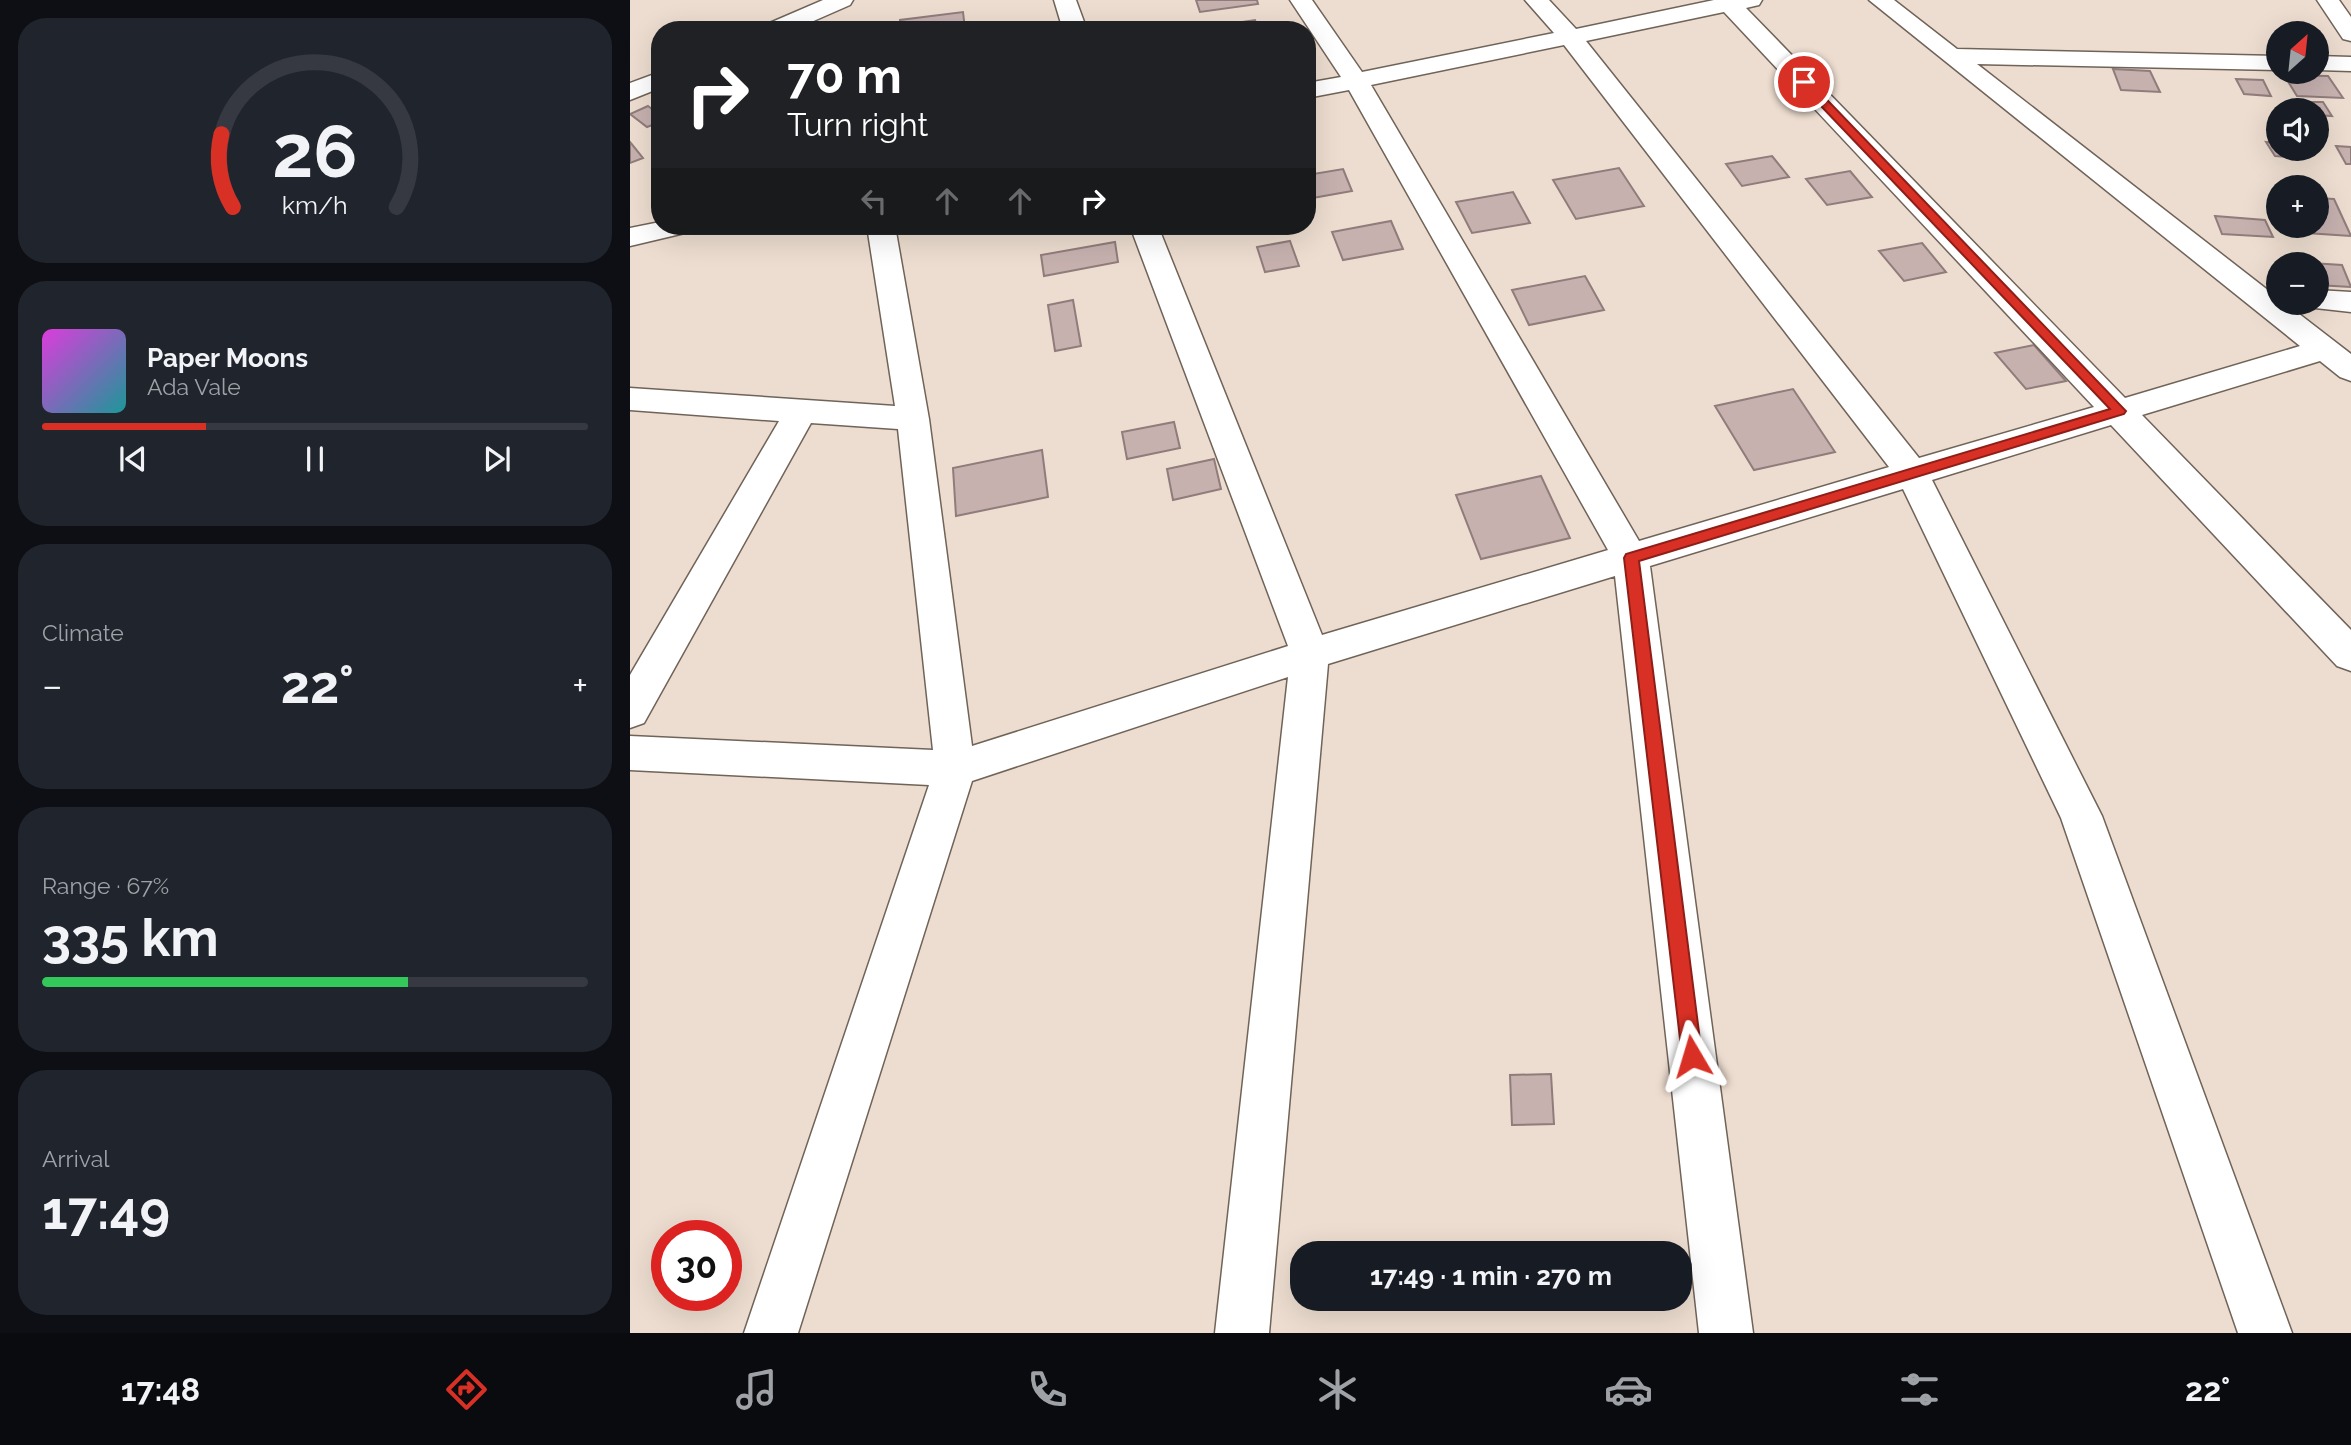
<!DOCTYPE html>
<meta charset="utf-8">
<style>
body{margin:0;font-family:Raleway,sans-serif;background:#20242c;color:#f1f3f6;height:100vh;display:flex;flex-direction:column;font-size:26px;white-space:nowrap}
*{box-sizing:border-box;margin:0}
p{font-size:23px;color:#9ea1a6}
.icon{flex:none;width:38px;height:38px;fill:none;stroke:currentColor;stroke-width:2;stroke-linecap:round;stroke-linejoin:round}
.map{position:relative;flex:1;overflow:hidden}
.drawer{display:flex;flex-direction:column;gap:18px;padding:18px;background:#0d0f14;width:630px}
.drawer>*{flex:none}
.hud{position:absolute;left:21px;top:21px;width:665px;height:214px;border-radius:28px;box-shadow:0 7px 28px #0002;background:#202124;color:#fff;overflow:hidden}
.needle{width:46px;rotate:27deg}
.controls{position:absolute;left:1636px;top:21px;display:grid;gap:14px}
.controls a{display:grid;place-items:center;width:63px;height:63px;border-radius:50%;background:#171b24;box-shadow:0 7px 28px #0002;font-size:35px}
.speed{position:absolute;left:21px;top:1220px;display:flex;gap:14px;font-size:35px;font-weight:700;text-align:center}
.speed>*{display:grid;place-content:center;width:91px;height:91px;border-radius:50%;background:#171b24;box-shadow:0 7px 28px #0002;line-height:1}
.speed .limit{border:10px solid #d22;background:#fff;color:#111}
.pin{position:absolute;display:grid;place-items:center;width:60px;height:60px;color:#fff;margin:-30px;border:4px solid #fff;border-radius:50%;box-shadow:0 2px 7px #0007}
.me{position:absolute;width:77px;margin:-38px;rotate:353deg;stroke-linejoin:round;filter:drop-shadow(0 0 5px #0008)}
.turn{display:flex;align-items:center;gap:24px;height:147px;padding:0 21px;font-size:32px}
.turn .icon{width:91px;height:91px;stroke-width:2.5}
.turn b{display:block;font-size:49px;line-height:60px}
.lanes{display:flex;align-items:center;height:66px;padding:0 21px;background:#0003;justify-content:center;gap:35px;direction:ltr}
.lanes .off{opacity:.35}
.big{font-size:52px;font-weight:700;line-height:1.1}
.drawer .tile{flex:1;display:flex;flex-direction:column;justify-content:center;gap:10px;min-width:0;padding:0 24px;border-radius:28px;background:#20242c}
.drawer .dial{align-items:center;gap:0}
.dial svg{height:182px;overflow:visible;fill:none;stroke:#363941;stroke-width:7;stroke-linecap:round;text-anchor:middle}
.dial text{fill:#f1f3f6;stroke:none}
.song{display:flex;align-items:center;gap:21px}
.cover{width:84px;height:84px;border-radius:10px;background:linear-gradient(135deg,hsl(300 70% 55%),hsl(180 70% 35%))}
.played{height:7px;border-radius:4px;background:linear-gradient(90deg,#d93025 30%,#363941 30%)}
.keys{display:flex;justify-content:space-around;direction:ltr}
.heat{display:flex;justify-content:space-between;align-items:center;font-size:38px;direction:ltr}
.charge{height:10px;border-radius:5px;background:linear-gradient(90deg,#34c759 67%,#363941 0)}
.trip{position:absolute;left:660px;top:1241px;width:402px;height:70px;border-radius:28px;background:#171b24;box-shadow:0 7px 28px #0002;font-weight:700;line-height:70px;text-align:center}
.tabs{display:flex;height:112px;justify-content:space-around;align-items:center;background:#090b0e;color:#9ea1a6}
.tabs .icon{width:49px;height:49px}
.tabs .selected{color:#d93025}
.tabs b{font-size:32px;color:#f1f3f6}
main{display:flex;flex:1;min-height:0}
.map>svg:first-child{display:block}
.building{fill:#c6b1af;stroke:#907c7b;stroke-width:2}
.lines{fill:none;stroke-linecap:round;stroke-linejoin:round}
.minor-casing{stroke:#706358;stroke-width:3}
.minor{fill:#fff;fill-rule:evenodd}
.route{fill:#d93025;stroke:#8d1f18;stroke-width:2}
</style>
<main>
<section class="drawer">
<div class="tile dial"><svg viewBox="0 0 100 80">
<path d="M14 69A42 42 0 1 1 86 69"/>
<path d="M14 69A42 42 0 0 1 9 37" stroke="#d93025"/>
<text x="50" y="56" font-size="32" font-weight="700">26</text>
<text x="50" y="72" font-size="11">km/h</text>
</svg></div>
<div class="tile">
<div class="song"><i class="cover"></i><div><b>Paper Moons</b><p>Ada Vale</p></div></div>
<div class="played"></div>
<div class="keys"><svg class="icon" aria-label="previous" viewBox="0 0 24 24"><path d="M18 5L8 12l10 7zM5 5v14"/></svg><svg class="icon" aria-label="pause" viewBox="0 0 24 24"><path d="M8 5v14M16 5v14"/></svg><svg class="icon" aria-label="next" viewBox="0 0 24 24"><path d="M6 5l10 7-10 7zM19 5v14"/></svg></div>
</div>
<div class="tile"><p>Climate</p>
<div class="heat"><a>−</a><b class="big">22°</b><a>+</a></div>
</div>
<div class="tile"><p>Range · 67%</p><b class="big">335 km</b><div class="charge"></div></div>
<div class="tile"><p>Arrival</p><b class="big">17:49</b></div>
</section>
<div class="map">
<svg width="1721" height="1333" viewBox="0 0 1721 1333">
<rect width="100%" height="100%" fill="#edddd0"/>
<path class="building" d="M566 0H627L628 4 570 12Z
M333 12 335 29 270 30V20Z
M625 20 629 30H593L591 25Z
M1483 69 1520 71 1530 92 1491 90Z
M1654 75 1698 76 1713 98 1667 96Z
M1606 79 1633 80 1641 96 1614 94Z
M1659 102H1693L1702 116 1687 115V110H1665Z
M18 106 30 115V122L17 127 0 114Z
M0 142 13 158 0 163Z
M1636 142 1648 143V149H1669L1674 158 1645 156Z
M1706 146 1721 147V164H1716Z
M1142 156 1159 177 1112 186 1096 164Z
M989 168 1014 206 946 219 923 180Z
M713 169 722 191 677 199V175Z
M1220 171 1242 197 1197 205 1176 179Z
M883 192 900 223 842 233 826 202Z
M1687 198 1704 199 1721 236 1676 233 1672 226H1687Z
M1585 216 1635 220 1643 237 1592 234Z
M761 221 773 249 713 260 702 232Z
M660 241 669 266 635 272 627 247Z
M485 242 488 262 414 276 411 255Z
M1292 243 1316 272 1274 281 1249 251Z
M1665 262 1712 265 1721 287 1687 285V264H1666Z
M955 276 974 310 899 325 882 290Z
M443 300 451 346 425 351 418 305Z
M1404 345 1436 381 1396 389 1365 353Z
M1163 389 1205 452 1124 470 1085 406Z
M544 422 550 448 497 459 492 432Z
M412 450 418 497 326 516 323 468Z
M584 459 591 489 543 500 537 469Z
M911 476 940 538 851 559 826 495Z
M921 1074 924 1124 882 1125 880 1075Z"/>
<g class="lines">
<g class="minor-casing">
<path id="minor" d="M193 0H223L220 5 163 30H131L135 25Z
M424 0H446L457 30H433Z
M660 0H682L732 72 924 33 895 0H919L946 29 1084 0H1132L1129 5 1116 8 1495 398 1670 346 1239 0H1264L1327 49 1648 56V70L1347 64 1648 298V303H1655L1721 354V381L1710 377 1690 361 1512 415 1721 630V671L1707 666 1481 425 1302 480 1472 816 1662 1333H1608L1431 818 1273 489 1020 566 1123 1333H1069L985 576 698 664 639 1333H585L658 677 342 781 168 1333H114L299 785 0 770V736L303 750 268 429 181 423 14 723 0 728V675L149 421 0 410V388L265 406 237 226H265L299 419 342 746 658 646 500 226H528L692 635 978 550 719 90 677 98V83L711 77ZM1094 12 1464 407 1289 458 956 41ZM934 45 1259 467 1009 541 741 85Z
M1687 0H1709L1721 17V41L1713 39Z
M1687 56 1721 57V71L1687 70Z
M30 72V88L0 100V83Z
M30 222V226H63L59 232 0 246V228Z
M1687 290 1721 292V312L1676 307 1674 303H1687Z"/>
</g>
<use href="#minor" class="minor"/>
</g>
<path class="route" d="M1170 80H1178L1496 411 1494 414 1009 561 1072 1056 1069 1063 1062 1066 1055 1063 1052 1056 994 558 996 554 1480 409 1170 84Z"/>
</svg>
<div class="controls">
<a><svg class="needle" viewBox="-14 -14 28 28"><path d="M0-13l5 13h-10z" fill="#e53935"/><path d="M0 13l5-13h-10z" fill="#9ea1a6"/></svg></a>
<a><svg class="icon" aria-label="sound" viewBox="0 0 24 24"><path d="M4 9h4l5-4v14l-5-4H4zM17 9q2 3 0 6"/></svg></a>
<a>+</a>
<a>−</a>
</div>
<div class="speed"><div class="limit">30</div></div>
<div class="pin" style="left:1174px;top:82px;background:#d93025"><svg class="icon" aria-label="arrive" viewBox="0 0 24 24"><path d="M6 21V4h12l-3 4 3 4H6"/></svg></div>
<svg class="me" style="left:1062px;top:1056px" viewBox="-20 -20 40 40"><path d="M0-17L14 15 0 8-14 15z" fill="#d93025" stroke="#fff" stroke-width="4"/></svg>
<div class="trip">17:49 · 1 min · 270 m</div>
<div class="hud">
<div class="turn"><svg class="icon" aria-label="right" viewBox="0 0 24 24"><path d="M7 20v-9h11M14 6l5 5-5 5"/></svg><div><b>70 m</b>Turn right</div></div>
<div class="lanes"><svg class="icon off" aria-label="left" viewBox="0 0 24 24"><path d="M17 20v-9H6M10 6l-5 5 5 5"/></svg><svg class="icon off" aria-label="ahead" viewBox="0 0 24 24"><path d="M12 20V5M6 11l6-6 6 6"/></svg><svg class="icon off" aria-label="ahead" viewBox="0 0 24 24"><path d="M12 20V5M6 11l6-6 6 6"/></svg><svg class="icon" aria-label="right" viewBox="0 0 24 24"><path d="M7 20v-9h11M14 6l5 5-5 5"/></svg></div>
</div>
</div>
</main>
<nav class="tabs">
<b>17:48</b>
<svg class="icon selected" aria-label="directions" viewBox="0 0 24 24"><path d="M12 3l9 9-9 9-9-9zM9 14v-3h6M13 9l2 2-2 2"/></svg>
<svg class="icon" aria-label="music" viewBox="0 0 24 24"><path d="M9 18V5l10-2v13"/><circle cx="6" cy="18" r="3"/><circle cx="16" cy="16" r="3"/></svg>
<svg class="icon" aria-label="phone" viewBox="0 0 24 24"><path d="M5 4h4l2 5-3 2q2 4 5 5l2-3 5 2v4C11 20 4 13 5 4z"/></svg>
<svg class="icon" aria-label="climate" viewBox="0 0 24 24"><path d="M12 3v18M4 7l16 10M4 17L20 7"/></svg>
<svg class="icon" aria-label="car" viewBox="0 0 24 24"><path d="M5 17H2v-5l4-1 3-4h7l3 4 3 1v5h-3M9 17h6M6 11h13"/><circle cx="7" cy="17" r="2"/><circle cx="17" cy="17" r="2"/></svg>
<svg class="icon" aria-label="filters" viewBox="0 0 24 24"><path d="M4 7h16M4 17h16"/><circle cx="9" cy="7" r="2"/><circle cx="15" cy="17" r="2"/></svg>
<b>22°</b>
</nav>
